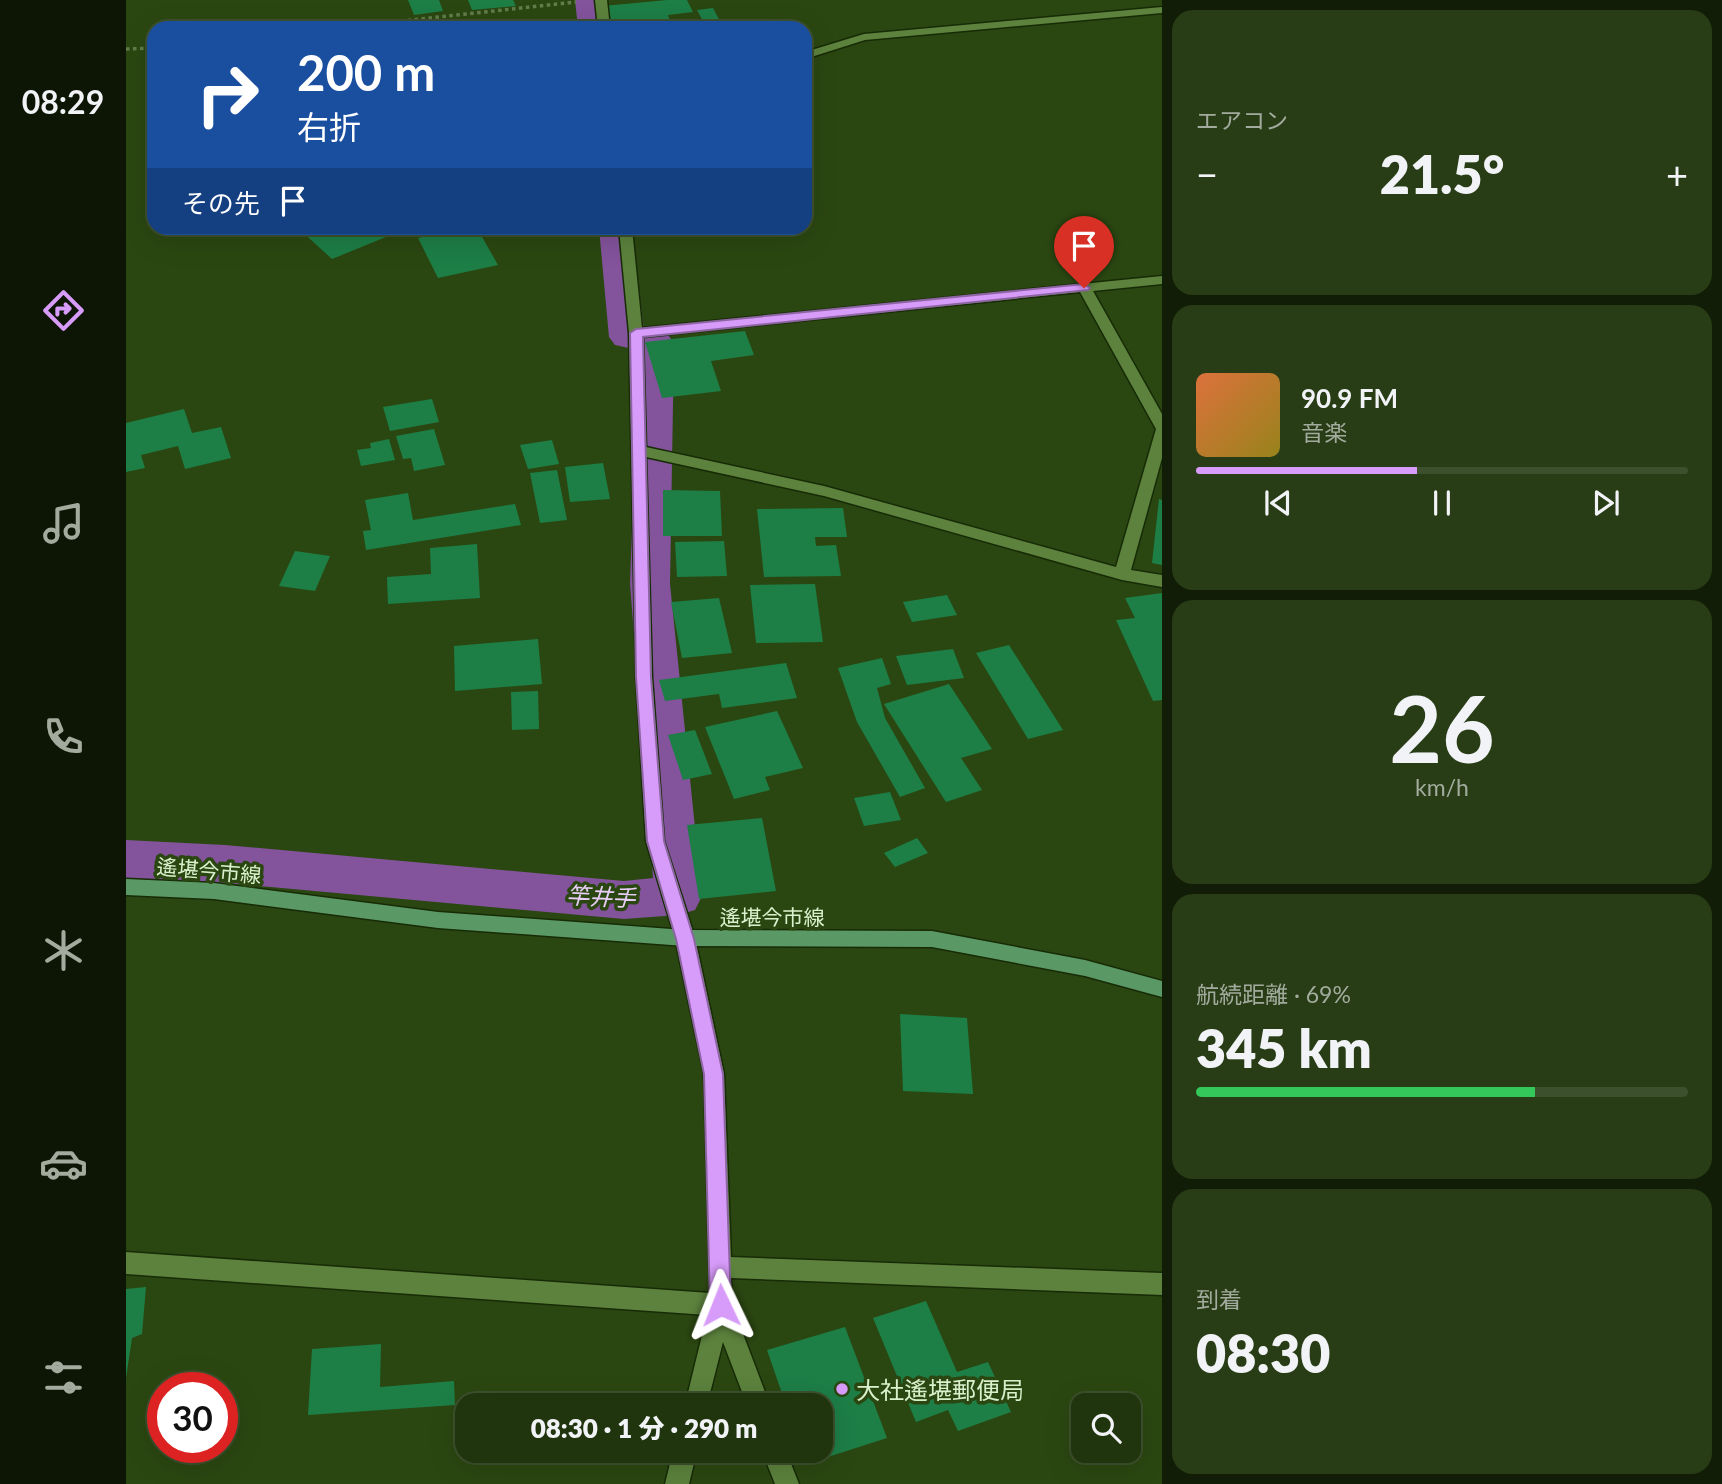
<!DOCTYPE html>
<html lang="ja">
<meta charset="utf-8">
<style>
body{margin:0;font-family:Lato,"Noto Sans JP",sans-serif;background:#283d16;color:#f1f3f6;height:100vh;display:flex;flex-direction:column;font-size:26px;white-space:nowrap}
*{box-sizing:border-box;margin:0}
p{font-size:23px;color:#a2ab9d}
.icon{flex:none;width:38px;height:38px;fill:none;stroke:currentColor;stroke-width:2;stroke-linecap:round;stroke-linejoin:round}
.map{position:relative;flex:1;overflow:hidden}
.drawer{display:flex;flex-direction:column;gap:10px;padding:10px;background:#121d07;width:560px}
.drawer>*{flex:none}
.banner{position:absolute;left:21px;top:21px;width:665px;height:214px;border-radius:21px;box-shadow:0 7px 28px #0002,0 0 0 2px #3d502e;background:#1a4fa0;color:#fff;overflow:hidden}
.controls{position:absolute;left:945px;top:1393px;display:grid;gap:14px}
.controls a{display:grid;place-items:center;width:70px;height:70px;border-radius:14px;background:#20350d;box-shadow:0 7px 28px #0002,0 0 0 2px #3d502e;font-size:35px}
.speed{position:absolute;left:21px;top:1372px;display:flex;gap:14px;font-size:35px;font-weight:700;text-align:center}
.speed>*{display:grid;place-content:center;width:91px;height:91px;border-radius:50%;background:#20350d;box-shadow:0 7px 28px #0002,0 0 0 2px #3d502e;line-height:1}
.speed .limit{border:10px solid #d22;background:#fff;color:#111}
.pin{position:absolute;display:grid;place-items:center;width:60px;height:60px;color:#fff;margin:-72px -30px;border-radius:50% 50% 50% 0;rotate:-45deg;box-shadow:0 0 7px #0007}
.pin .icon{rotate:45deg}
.me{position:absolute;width:77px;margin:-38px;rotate:358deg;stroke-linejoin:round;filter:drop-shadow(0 0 5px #0008)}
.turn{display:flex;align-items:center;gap:24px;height:147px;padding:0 35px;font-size:32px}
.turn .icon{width:91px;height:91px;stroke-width:2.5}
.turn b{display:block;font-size:49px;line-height:60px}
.then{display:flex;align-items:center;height:66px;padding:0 35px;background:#0003;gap:14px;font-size:26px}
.big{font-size:52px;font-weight:800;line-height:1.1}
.drawer .tile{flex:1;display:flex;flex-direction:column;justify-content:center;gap:10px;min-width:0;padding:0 24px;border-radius:21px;background:#283d16}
.drawer .dial{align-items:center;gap:0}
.dial b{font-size:91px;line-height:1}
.song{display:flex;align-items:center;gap:21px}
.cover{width:84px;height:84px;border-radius:10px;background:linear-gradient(135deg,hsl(20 70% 55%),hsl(50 70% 35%))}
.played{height:7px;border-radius:4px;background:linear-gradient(90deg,#d79bf9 45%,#3d502e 45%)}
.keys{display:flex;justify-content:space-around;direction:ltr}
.heat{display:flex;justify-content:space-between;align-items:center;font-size:38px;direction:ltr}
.charge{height:10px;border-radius:5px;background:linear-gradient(90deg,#34c759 69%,#3d502e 0)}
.trip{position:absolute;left:329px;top:1393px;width:378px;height:70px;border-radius:21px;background:#20350d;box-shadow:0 7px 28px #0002,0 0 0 2px #3d502e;font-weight:800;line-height:70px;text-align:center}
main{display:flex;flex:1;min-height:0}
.tab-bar{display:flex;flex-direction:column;width:126px;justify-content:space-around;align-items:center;background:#0d1505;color:#a2ab9d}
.tab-bar .icon{width:49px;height:49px}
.tab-bar .selected{color:#d79bf9}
.tab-bar b{font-size:32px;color:#f1f3f6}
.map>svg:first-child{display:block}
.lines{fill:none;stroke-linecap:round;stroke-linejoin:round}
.canal{fill:#83539c;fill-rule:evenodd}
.building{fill:#1d7e46}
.minor-casing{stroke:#172b06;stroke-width:3}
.secondary-casing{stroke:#172b06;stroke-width:3}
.path{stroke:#627c4c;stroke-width:3.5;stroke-dasharray:3.5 3.5;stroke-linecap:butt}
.minor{fill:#5c823d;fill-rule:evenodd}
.secondary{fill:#5a9866;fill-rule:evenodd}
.route{fill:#d79bf9;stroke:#8c65a2;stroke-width:2}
.poi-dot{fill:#d79bf9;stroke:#2b4711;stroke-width:2.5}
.labels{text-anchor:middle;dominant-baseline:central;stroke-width:7;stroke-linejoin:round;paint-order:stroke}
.street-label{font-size:21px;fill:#daf0cc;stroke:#2b4711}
.water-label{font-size:23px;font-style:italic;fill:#e8cef7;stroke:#2b4711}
.near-poi-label{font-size:24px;fill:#daf0cc;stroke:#2b4711;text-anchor:start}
</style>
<main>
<nav class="tab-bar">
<b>08:29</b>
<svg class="icon selected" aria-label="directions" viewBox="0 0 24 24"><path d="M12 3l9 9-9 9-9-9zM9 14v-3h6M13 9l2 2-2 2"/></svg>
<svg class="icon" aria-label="music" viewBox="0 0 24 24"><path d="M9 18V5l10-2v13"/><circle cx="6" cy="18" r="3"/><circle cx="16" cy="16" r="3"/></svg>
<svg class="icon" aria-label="phone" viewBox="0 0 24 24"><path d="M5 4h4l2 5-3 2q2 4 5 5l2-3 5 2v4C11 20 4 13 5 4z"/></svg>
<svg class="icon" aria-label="climate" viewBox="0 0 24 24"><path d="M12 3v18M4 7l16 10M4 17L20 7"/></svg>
<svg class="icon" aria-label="car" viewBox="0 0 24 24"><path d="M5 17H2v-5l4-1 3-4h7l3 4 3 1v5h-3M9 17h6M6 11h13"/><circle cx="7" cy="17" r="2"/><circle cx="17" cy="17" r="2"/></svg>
<svg class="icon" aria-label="filters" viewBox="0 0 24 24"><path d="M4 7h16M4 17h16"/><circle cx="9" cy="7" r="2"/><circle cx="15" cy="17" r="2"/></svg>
</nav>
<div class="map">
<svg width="1036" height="1484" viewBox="0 0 1036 1484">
<rect width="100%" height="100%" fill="#2b4711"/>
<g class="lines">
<path class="canal" d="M449 0H477L480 28H452Z
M473 228H505L518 330 542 335 548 343 544 584 576 896 569 910 552 915 498 919 99 883 0 878V840L99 845 498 881 527 878 504 584 512 350 489 345 483 337Z"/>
</g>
<path class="building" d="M282 0H313L317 11 288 15Z
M342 0H387L390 6 346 10Z
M541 0H561L567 12 542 15 544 21 555 19 559 28H501L499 23 484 24 477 6Z
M587 8 595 23 579 25 571 10Z
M428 22 430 28H381V26Z
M176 228H282L206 259 173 229Z
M339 228H351L372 265 312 278 292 238Z
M619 331 628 355 585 361 595 391 536 398 519 342Z
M306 399 313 422 264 431 257 407Z
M58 409 66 433 95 427 105 458 59 469 52 446 15 455 19 468 0 472V423Z
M308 429 319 465 288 471 285 458 277 459 270 436Z
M263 439 269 460 235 466 231 450 245 448 244 443Z
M426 440 433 464 402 469 394 445Z
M477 463 484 499 444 502 439 467Z
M431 470 441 520 414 523 404 473Z
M537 490 594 491 596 536H537Z
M282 493 287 520 389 504 395 525 240 550 237 531 245 530 239 500Z
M1033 499 1036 500V565L1026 563Z
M717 508 721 537H689L690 546 710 545 715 576 638 577 631 509Z
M598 541 601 576 551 577 549 542Z
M351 544 354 598 262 604 261 577 305 574 304 548Z
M169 551 204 556 189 591 153 586Z
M689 584 697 642 630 643 624 585Z
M1036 593V700L1027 701 990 620 1009 618 999 598Z
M821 595 831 615 786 622 777 602Z
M593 598 606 653 556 658 545 602Z
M412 639 416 684 329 691 328 646Z
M883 645 937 730 902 739 850 653Z
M827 649 838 678 781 685 770 656Z
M756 658 765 684 751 688 759 718 799 788 774 797 731 722 712 668Z
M660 663 671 698 596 708 593 694 539 701 533 680Z
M823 684 866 749 835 758 856 790 820 802 758 704Z
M412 691 413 729 386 730 385 692Z
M651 711 677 768 639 777 644 790 608 799 579 727Z
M569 730 586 774 557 780 542 735Z
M764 792 775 820 738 826 728 798Z
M636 818 650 891 573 899 561 825Z
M791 838 802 853 769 867 758 853Z
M774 1014 841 1018 847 1094 777 1091Z
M20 1287 16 1334 6 1338 0 1378V1289Z
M800 1301 831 1372 862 1362 885 1412 832 1431 822 1410 790 1422 747 1318Z
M719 1327 761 1438 680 1464 676 1451H695V1405H660L641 1350Z
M255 1344 254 1387 328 1381 329 1405 182 1415 186 1349Z"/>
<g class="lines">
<g class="minor-casing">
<path id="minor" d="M469 0H481L484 28H472Z
M1036 7V13L739 40 679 59V52L738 34Z
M493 228H506L516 328 1036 276V284L967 291 1036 414V458L1005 570 1036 575V587L996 580 698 496 520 457 526 677 538 841 569 938 598 1074 605 1257 1036 1273V1295L605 1278 606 1305 644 1405H621L597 1342 581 1405H559L581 1315 0 1274V1252L584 1293 578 1074 549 938 520 841 510 677 503 333ZM954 292 1030 429 990 567 698 486 520 447 517 337Z
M547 1451H571L563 1484H539Z
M636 1451H660L673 1484H649Z"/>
</g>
<g class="secondary-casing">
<path id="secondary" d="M0 879 88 883 312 912 559 930 806 931 959 960 1036 981V997L959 976 806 947 559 946 312 928 88 899 0 895Z"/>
</g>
<path class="path" d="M212 28 450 2
M0 49 28 48"/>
<use href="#minor" class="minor"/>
<use href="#secondary" class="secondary"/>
</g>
<path class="route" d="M958 284 964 288 962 290 517 337 525 677 538 841 568 939 597 1074 605 1305 602 1312 595 1315 587 1312 584 1305 578 1074 550 939 521 841 510 677 504 333 510 329Z"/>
<circle class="poi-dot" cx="716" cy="1389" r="7"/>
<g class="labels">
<g class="street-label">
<text transform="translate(83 870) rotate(5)">遙堪今市線</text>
<text x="646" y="916">遙堪今市線</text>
</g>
<g class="water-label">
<text transform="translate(475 896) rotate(3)">竿井手</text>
</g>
<g class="near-poi-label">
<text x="730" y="1389">大社遙堪郵便局</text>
</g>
</g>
</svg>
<div class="controls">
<a><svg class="icon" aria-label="search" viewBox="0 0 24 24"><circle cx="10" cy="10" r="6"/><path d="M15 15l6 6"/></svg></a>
</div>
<div class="speed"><div class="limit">30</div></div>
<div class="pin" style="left:958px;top:288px;background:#d93025"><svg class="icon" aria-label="arrive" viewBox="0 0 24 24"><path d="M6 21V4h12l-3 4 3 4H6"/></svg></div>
<svg class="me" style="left:595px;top:1305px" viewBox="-20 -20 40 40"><path d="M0-17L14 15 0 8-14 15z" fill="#d79bf9" stroke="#fff" stroke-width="4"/></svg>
<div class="trip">08:30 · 1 分 · 290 m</div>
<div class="banner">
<div class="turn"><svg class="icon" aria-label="right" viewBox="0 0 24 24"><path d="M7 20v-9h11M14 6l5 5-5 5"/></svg><div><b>200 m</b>右折</div></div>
<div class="then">その先<svg class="icon" aria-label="arrive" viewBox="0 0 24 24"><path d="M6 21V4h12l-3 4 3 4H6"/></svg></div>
</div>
</div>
<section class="drawer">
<div class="tile"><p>エアコン</p>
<div class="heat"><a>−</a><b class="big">21.5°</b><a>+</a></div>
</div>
<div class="tile">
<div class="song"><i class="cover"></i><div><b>90.9 FM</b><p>音楽</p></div></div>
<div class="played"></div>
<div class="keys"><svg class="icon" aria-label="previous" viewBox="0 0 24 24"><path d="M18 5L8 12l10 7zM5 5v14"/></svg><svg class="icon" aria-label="pause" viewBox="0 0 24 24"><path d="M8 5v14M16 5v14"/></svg><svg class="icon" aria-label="next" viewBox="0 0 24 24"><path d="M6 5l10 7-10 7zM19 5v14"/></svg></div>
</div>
<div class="tile dial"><b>26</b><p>km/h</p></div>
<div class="tile"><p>航続距離 · 69%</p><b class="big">345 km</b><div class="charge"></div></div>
<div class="tile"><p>到着</p><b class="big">08:30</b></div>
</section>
</main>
